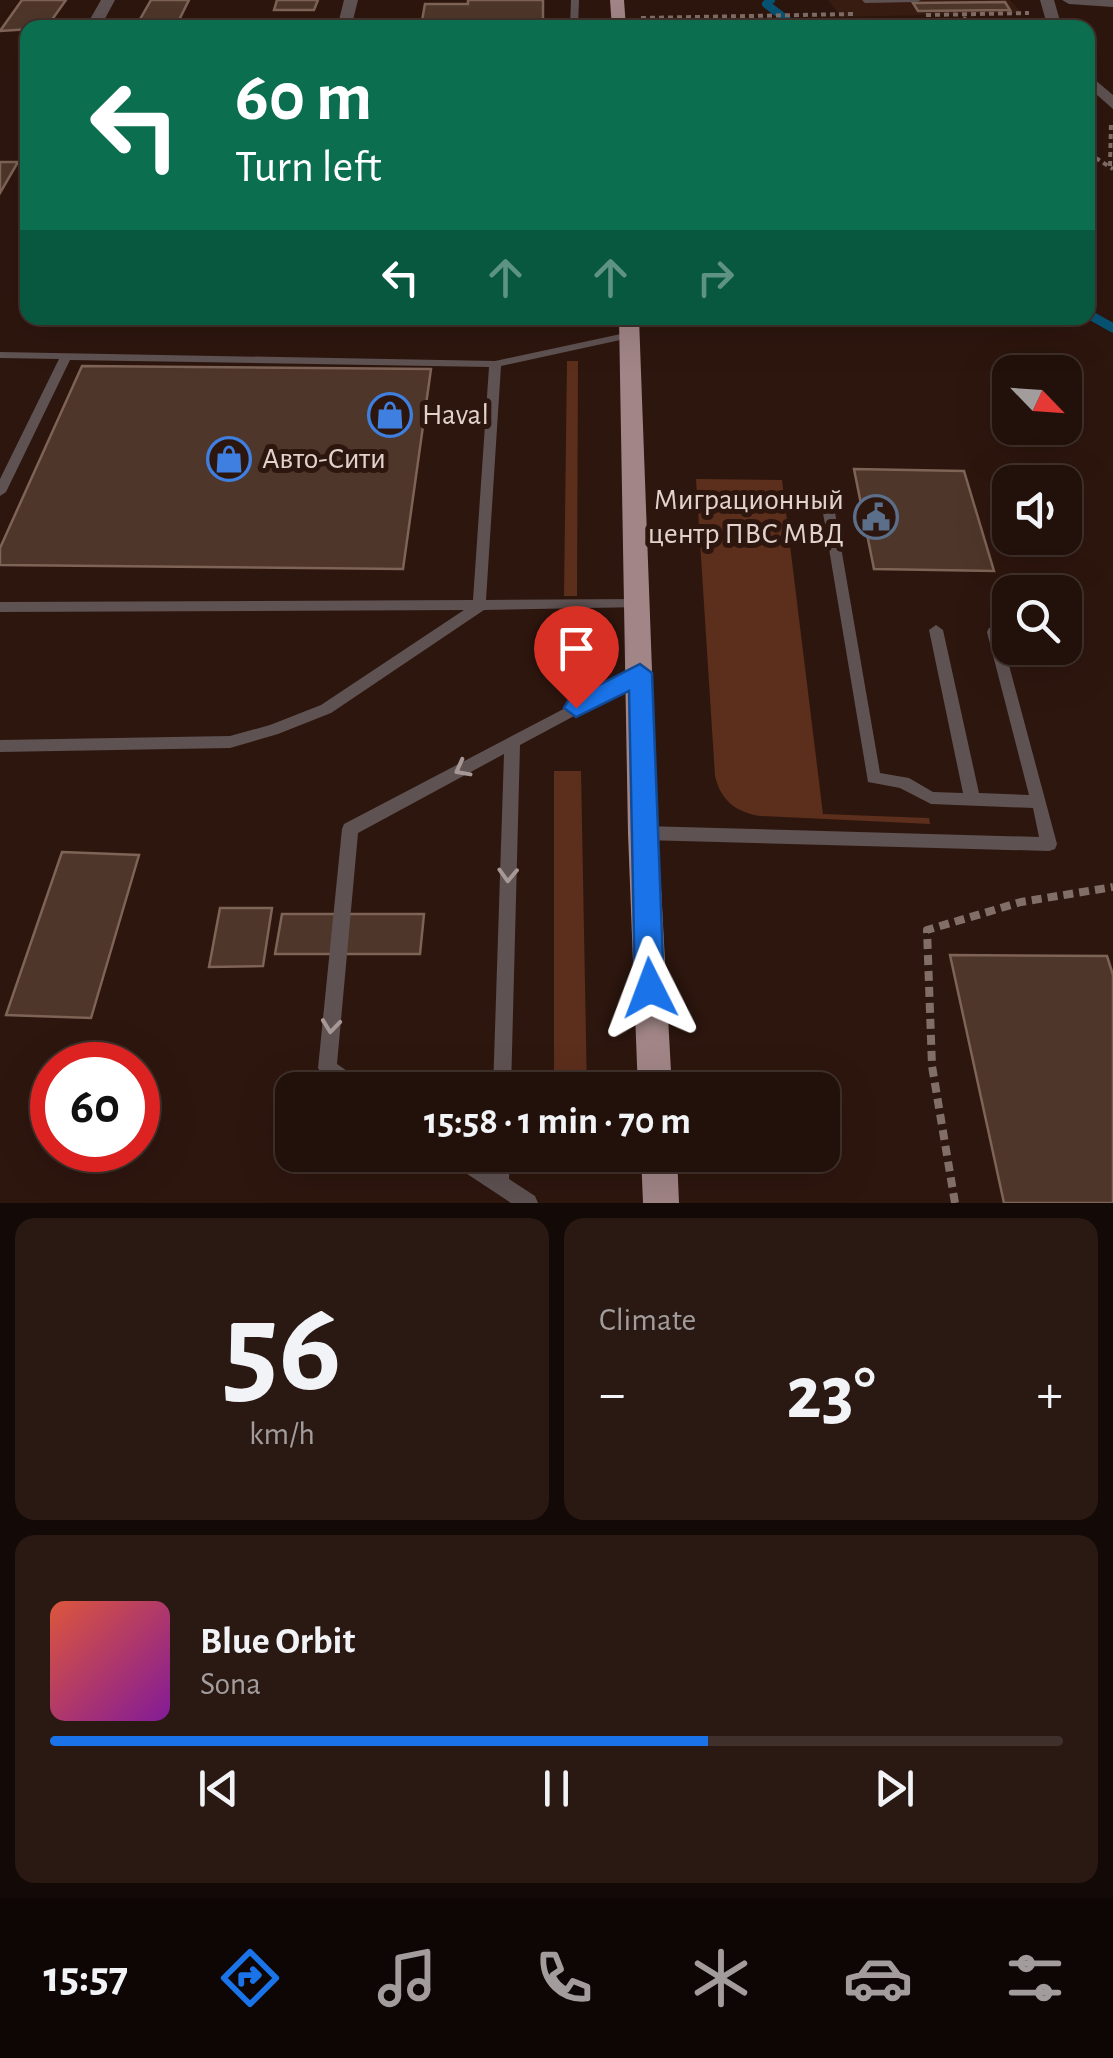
<!DOCTYPE html>
<meta charset="utf-8">
<style>
body{margin:0;font-family:"Alegreya Sans",sans-serif;background:#2a1913;color:#f1f3f6;height:100vh;display:flex;flex-direction:column;font-size:38px;white-space:nowrap}
*{box-sizing:border-box;margin:0}
p{font-size:32px;color:#a29d9c}
.icon{flex:none;width:55px;height:55px;fill:none;stroke:currentColor;stroke-width:2;stroke-linecap:round;stroke-linejoin:round}
.map{position:relative;height:1203px;overflow:hidden}
.details{display:flex;flex-direction:column;gap:15px;padding:15px;background:#130906;flex:1}
.details>*{flex:none}
.guide{position:absolute;left:20px;top:20px;width:1075px;height:305px;border-radius:20px;box-shadow:0 10px 40px #0002,0 0 0 2px #3f302b;background:#0b6e4f;color:#fff;overflow:hidden}
.needle{width:65px;rotate:115deg}
.controls{position:absolute;left:992px;top:355px;display:grid;gap:20px}
.controls a{display:grid;place-items:center;width:90px;height:90px;border-radius:20px;background:#22100a;box-shadow:0 10px 40px #0002,0 0 0 2px #3f302b;font-size:50px}
.speed{position:absolute;left:30px;top:1042px;display:flex;gap:20px;font-size:50px;font-weight:700;text-align:center}
.speed>*{display:grid;place-content:center;width:130px;height:130px;border-radius:50%;background:#22100a;box-shadow:0 10px 40px #0002,0 0 0 2px #3f302b;line-height:1}
.speed .limit{border:15px solid #d22;background:#fff;color:#111}
.pin{position:absolute;display:grid;place-items:center;width:85px;height:85px;color:#fff;margin:-102px -42px;border-radius:50% 50% 50% 0;rotate:-45deg;box-shadow:0 0 10px #0007}
.pin .icon{rotate:45deg}
.me{position:absolute;width:110px;margin:-55px;rotate:357deg;stroke-linejoin:round;filter:drop-shadow(0 0 8px #0008)}
.turn{display:flex;align-items:center;gap:35px;height:210px;padding:0 50px;font-size:45px}
.turn .icon{width:130px;height:130px;stroke-width:2.5}
.turn b{display:block;font-size:70px;line-height:85px}
.lanes{display:flex;align-items:center;height:95px;padding:0 50px;background:#0003;justify-content:center;gap:50px;direction:ltr}
.lanes .off{opacity:.35}
.big{font-size:75px;font-weight:700;line-height:1.1}
.details .widget{flex:1;display:flex;flex-direction:column;justify-content:center;gap:15px;min-width:0;padding:0 35px;border-radius:20px;background:#2a1913}
.details .dial{align-items:center;gap:0}
.dial b{font-size:130px;line-height:1}
.song{display:flex;align-items:center;gap:30px}
.cover{width:120px;height:120px;border-radius:15px;background:linear-gradient(135deg,hsl(10 70% 55%),hsl(290 70% 35%))}
.played{height:10px;border-radius:5px;background:linear-gradient(90deg,#1a73e8 65%,#3f302b 65%)}
.keys{display:flex;justify-content:space-around;direction:ltr}
.heat{display:flex;justify-content:space-between;align-items:center;font-size:55px;direction:ltr}
.details .tiles{flex:1;display:grid;gap:15px;grid-template-columns:1fr 1fr}
.widget:last-child{grid-column:span 2}
.trip{position:absolute;left:275px;top:1072px;width:565px;height:100px;border-radius:20px;background:#22100a;box-shadow:0 10px 40px #0002,0 0 0 2px #3f302b;font-weight:700;line-height:100px;text-align:center}
.menu{display:flex;height:160px;justify-content:space-around;align-items:center;background:#0e0604;color:#a29d9c}
.menu .icon{width:70px;height:70px}
.menu .active{color:#1a73e8}
.menu b{font-size:45px;color:#f1f3f6}
.map>svg:first-child{display:block}
.built{fill:#391d12}
.green{fill:#5c2e1c}
.lines{fill:none;stroke-linecap:round;stroke-linejoin:round}
.stream-far1{stroke:#075374;stroke-width:8}
.stream{stroke:#075374;stroke-width:9}
.building{fill:#4e362a;stroke:#7e6456;stroke-width:2.5}
.path-far1{stroke:#816e67;stroke-width:4;stroke-dasharray:5 4;stroke-linecap:butt}
.path{stroke:#816e67;stroke-width:8;stroke-dasharray:10 6;stroke-linecap:butt}
.service{fill:#5f5252;fill-rule:evenodd}
.minor{fill:#5f5252;fill-rule:evenodd}
.primary{fill:#a28687;fill-rule:evenodd}
.oneway{stroke:#a79895}
.route{fill:#1a73e8;stroke:#114b97;stroke-width:2.5}
.labels{text-anchor:middle;dominant-baseline:central;stroke-width:10;stroke-linejoin:round;paint-order:stroke}
.poi-label{font-size:30px;fill:#e2d2cc;stroke:#2d160e;text-anchor:start}
</style>
<div class="map">
<svg width="1113" height="1203" viewBox="0 0 1113 1203">
<rect width="100%" height="100%" fill="#2d160e"/>
<path class="built" d="M828 0H1010L1022 13 841 17Z"/>
<path class="green" d="M567 361H578L577 596H564Z
M696 479 782 480 823 814 929 818 930 824 760 816C736 812 721 801 715 776Z
M554 771H581L587 1090H554Z"/>
<g class="lines">
<path class="stream-far1" d="M771 0 766 4 798 28"/>
<path class="stream" d="M1088 314 1113 328"/>
</g>
<path class="building" d="M22 0H66L46 28 0 31Z
M151 0H189L178 22 139 21Z
M277 0H318L314 10H274Z
M468 0H543V28L421 26 425 4H468Z
M1005 2 1010 10 918 11 913 3Z
M0 162H18L0 193Z
M82 366 431 369 403 569 0 565V548Z
M854 469 964 471 994 571 874 569Z
M62 852 139 855 91 1018 6 1015Z
M220 908H272L263 966 209 967Z
M282 914H424L420 954H275Z
M950 955 1107 956 1113 975V1203H1004Z"/>
<g class="lines">
<path class="path-far1" d="M926 15 1029 13
M641 18 854 14
M963 18 980 28
M1088 153 1113 169
M1110 166 1111 123"/>
<path class="path" d="M955 1203 932 1066 927 930 1021 902 1113 887"/>
<path class="service" d="M571 0H579L578 28H570Z
M862 0H921L917 2 865 3Z
M630 332 634 333V337L501 366 486 600 637 599 644 604 642 607 484 610 331 713 278 734 230 748 0 752V740L230 736 270 725 321 705 464 610 0 612V602L473 600 489 367 70 360 6 492 0 496V479L59 359 0 358V352L495 361Z
M826 491 832 495 880 773 909 778 933 792 963 793 929 630 936 625 943 630 979 793 1029 795 987 632 989 628H999L1057 844 1055 849 1049 851 643 840 637 838 635 833 637 828 643 826 1039 837 1033 808 931 804 900 788 868 782 820 495Z
M640 669 645 670 647 674 645 678 520 745 511 1090H493L504 754 358 833 337 1064 366 1084 368 1090C346 1090 330 1089 318 1068L342 829 344 824Z
M446 1155H473L490 1166V1155H510L509 1179 535 1196 538 1203H511L449 1162Z"/>
<path class="minor" d="M101 0H115L100 28H85Z
M344 0H358L351 28H337Z
M1040 0H1054L1062 28H1048Z
M1062 0H1113V7L1069 4Z
M1088 74 1113 95V109L1088 87Z"/>
<path class="primary" d="M610 0H624L626 28H612Z
M619 318H639L658 833 672 1090H638L628 833Z
M641 1155H677L679 1203H643Z"/>
</g>
<defs><path id="oneway-chevron" d="M-2-3.5L2.5 0L-2 3.5" fill="none" stroke-width="1.6" stroke-linecap="round" stroke-linejoin="round" transform="scale(2.5)"/></defs>
<g class="oneway">
<use href="#oneway-chevron" transform="translate(462 769) rotate(152)"/>
<use href="#oneway-chevron" transform="translate(508 875) rotate(92)"/>
<use href="#oneway-chevron" transform="translate(331 1026) rotate(96)"/>
</g>
<path class="route" d="M640 664 652 673 664 988 660 998 650 1002 639 998 635 988 629 691 576 717 564 708 568 701Z"/>
<defs>
<g id="shop-ring" transform="scale(2.25)"><circle r="9.5" fill="#2d160e" stroke="#3f7fe0" stroke-width="1.5"/><path d="M-5-2.5h2.3a2.7 3.5 0 0 1 5.4 0H5L5.5 6h-11ZM-1.5-2.5h3a1.5 2.3 0 0 0-3 0Z" fill="#3f7fe0"/></g>
<g id="civic-ring" transform="scale(2.25)"><circle r="9.5" fill="#2d160e" stroke="#5c6f8a" stroke-width="1.5"/><path d="M-.6-6.5H3V-4.5H.6V-3L4-1V1h2V6H-6V1h2V-1L-.6-3ZM-1.2 2.5V6h2.4V2.5Z" fill="#5c6f8a"/></g>
</defs>
<g fill-rule="evenodd">
<use href="#shop-ring" x="390" y="415"/>
<use href="#shop-ring" x="229" y="459"/>
<use href="#civic-ring" x="876" y="517"/>
</g>
<g class="labels">
<g class="poi-label">
<text x="422" y="415">Haval</text>
<text x="262" y="459">Авто-Сити</text>
<text x="844" y="500" text-anchor="end">Миграционный<tspan x="844" dy="34">центр ПВС МВД</tspan></text>
</g>
</g>
</svg>
<div class="controls">
<a><svg class="needle" viewBox="-14 -14 28 28"><path d="M0-13l5 13h-10z" fill="#e53935"/><path d="M0 13l5-13h-10z" fill="#a29d9c"/></svg></a>
<a><svg class="icon" aria-label="sound" viewBox="0 0 24 24"><path d="M4 9h4l5-4v14l-5-4H4zM17 9q2 3 0 6"/></svg></a>
<a><svg class="icon" aria-label="search" viewBox="0 0 24 24"><circle cx="10" cy="10" r="6"/><path d="M15 15l6 6"/></svg></a>
</div>
<div class="speed"><div class="limit">60</div></div>
<div class="pin" style="left:576px;top:708px;background:#d93025"><svg class="icon" aria-label="arrive" viewBox="0 0 24 24"><path d="M6 21V4h12l-3 4 3 4H6"/></svg></div>
<svg class="me" style="left:650px;top:988px" viewBox="-20 -20 40 40"><path d="M0-17L14 15 0 8-14 15z" fill="#1a73e8" stroke="#fff" stroke-width="4"/></svg>
<div class="trip">15:58 · 1 min · 70 m</div>
<div class="guide">
<div class="turn"><svg class="icon" aria-label="left" viewBox="0 0 24 24"><path d="M17 20v-9H6M10 6l-5 5 5 5"/></svg><div><b>60 m</b>Turn left</div></div>
<div class="lanes"><svg class="icon" aria-label="left" viewBox="0 0 24 24"><path d="M17 20v-9H6M10 6l-5 5 5 5"/></svg><svg class="icon off" aria-label="ahead" viewBox="0 0 24 24"><path d="M12 20V5M6 11l6-6 6 6"/></svg><svg class="icon off" aria-label="ahead" viewBox="0 0 24 24"><path d="M12 20V5M6 11l6-6 6 6"/></svg><svg class="icon off" aria-label="right" viewBox="0 0 24 24"><path d="M7 20v-9h11M14 6l5 5-5 5"/></svg></div>
</div>
</div>
<section class="details">
<div class="tiles">
<div class="widget dial"><b>56</b><p>km/h</p></div>
<div class="widget"><p>Climate</p>
<div class="heat"><a>−</a><b class="big">23°</b><a>+</a></div>
</div>
<div class="widget">
<div class="song"><i class="cover"></i><div><b>Blue Orbit</b><p>Sona</p></div></div>
<div class="played"></div>
<div class="keys"><svg class="icon" aria-label="previous" viewBox="0 0 24 24"><path d="M18 5L8 12l10 7zM5 5v14"/></svg><svg class="icon" aria-label="pause" viewBox="0 0 24 24"><path d="M8 5v14M16 5v14"/></svg><svg class="icon" aria-label="next" viewBox="0 0 24 24"><path d="M6 5l10 7-10 7zM19 5v14"/></svg></div>
</div>
</div>
</section>
<nav class="menu">
<b>15:57</b>
<svg class="icon active" aria-label="directions" viewBox="0 0 24 24"><path d="M12 3l9 9-9 9-9-9zM9 14v-3h6M13 9l2 2-2 2"/></svg>
<svg class="icon" aria-label="music" viewBox="0 0 24 24"><path d="M9 18V5l10-2v13"/><circle cx="6" cy="18" r="3"/><circle cx="16" cy="16" r="3"/></svg>
<svg class="icon" aria-label="phone" viewBox="0 0 24 24"><path d="M5 4h4l2 5-3 2q2 4 5 5l2-3 5 2v4C11 20 4 13 5 4z"/></svg>
<svg class="icon" aria-label="climate" viewBox="0 0 24 24"><path d="M12 3v18M4 7l16 10M4 17L20 7"/></svg>
<svg class="icon" aria-label="car" viewBox="0 0 24 24"><path d="M5 17H2v-5l4-1 3-4h7l3 4 3 1v5h-3M9 17h6M6 11h13"/><circle cx="7" cy="17" r="2"/><circle cx="17" cy="17" r="2"/></svg>
<svg class="icon" aria-label="filters" viewBox="0 0 24 24"><path d="M4 7h16M4 17h16"/><circle cx="9" cy="7" r="2"/><circle cx="15" cy="17" r="2"/></svg>
</nav>
